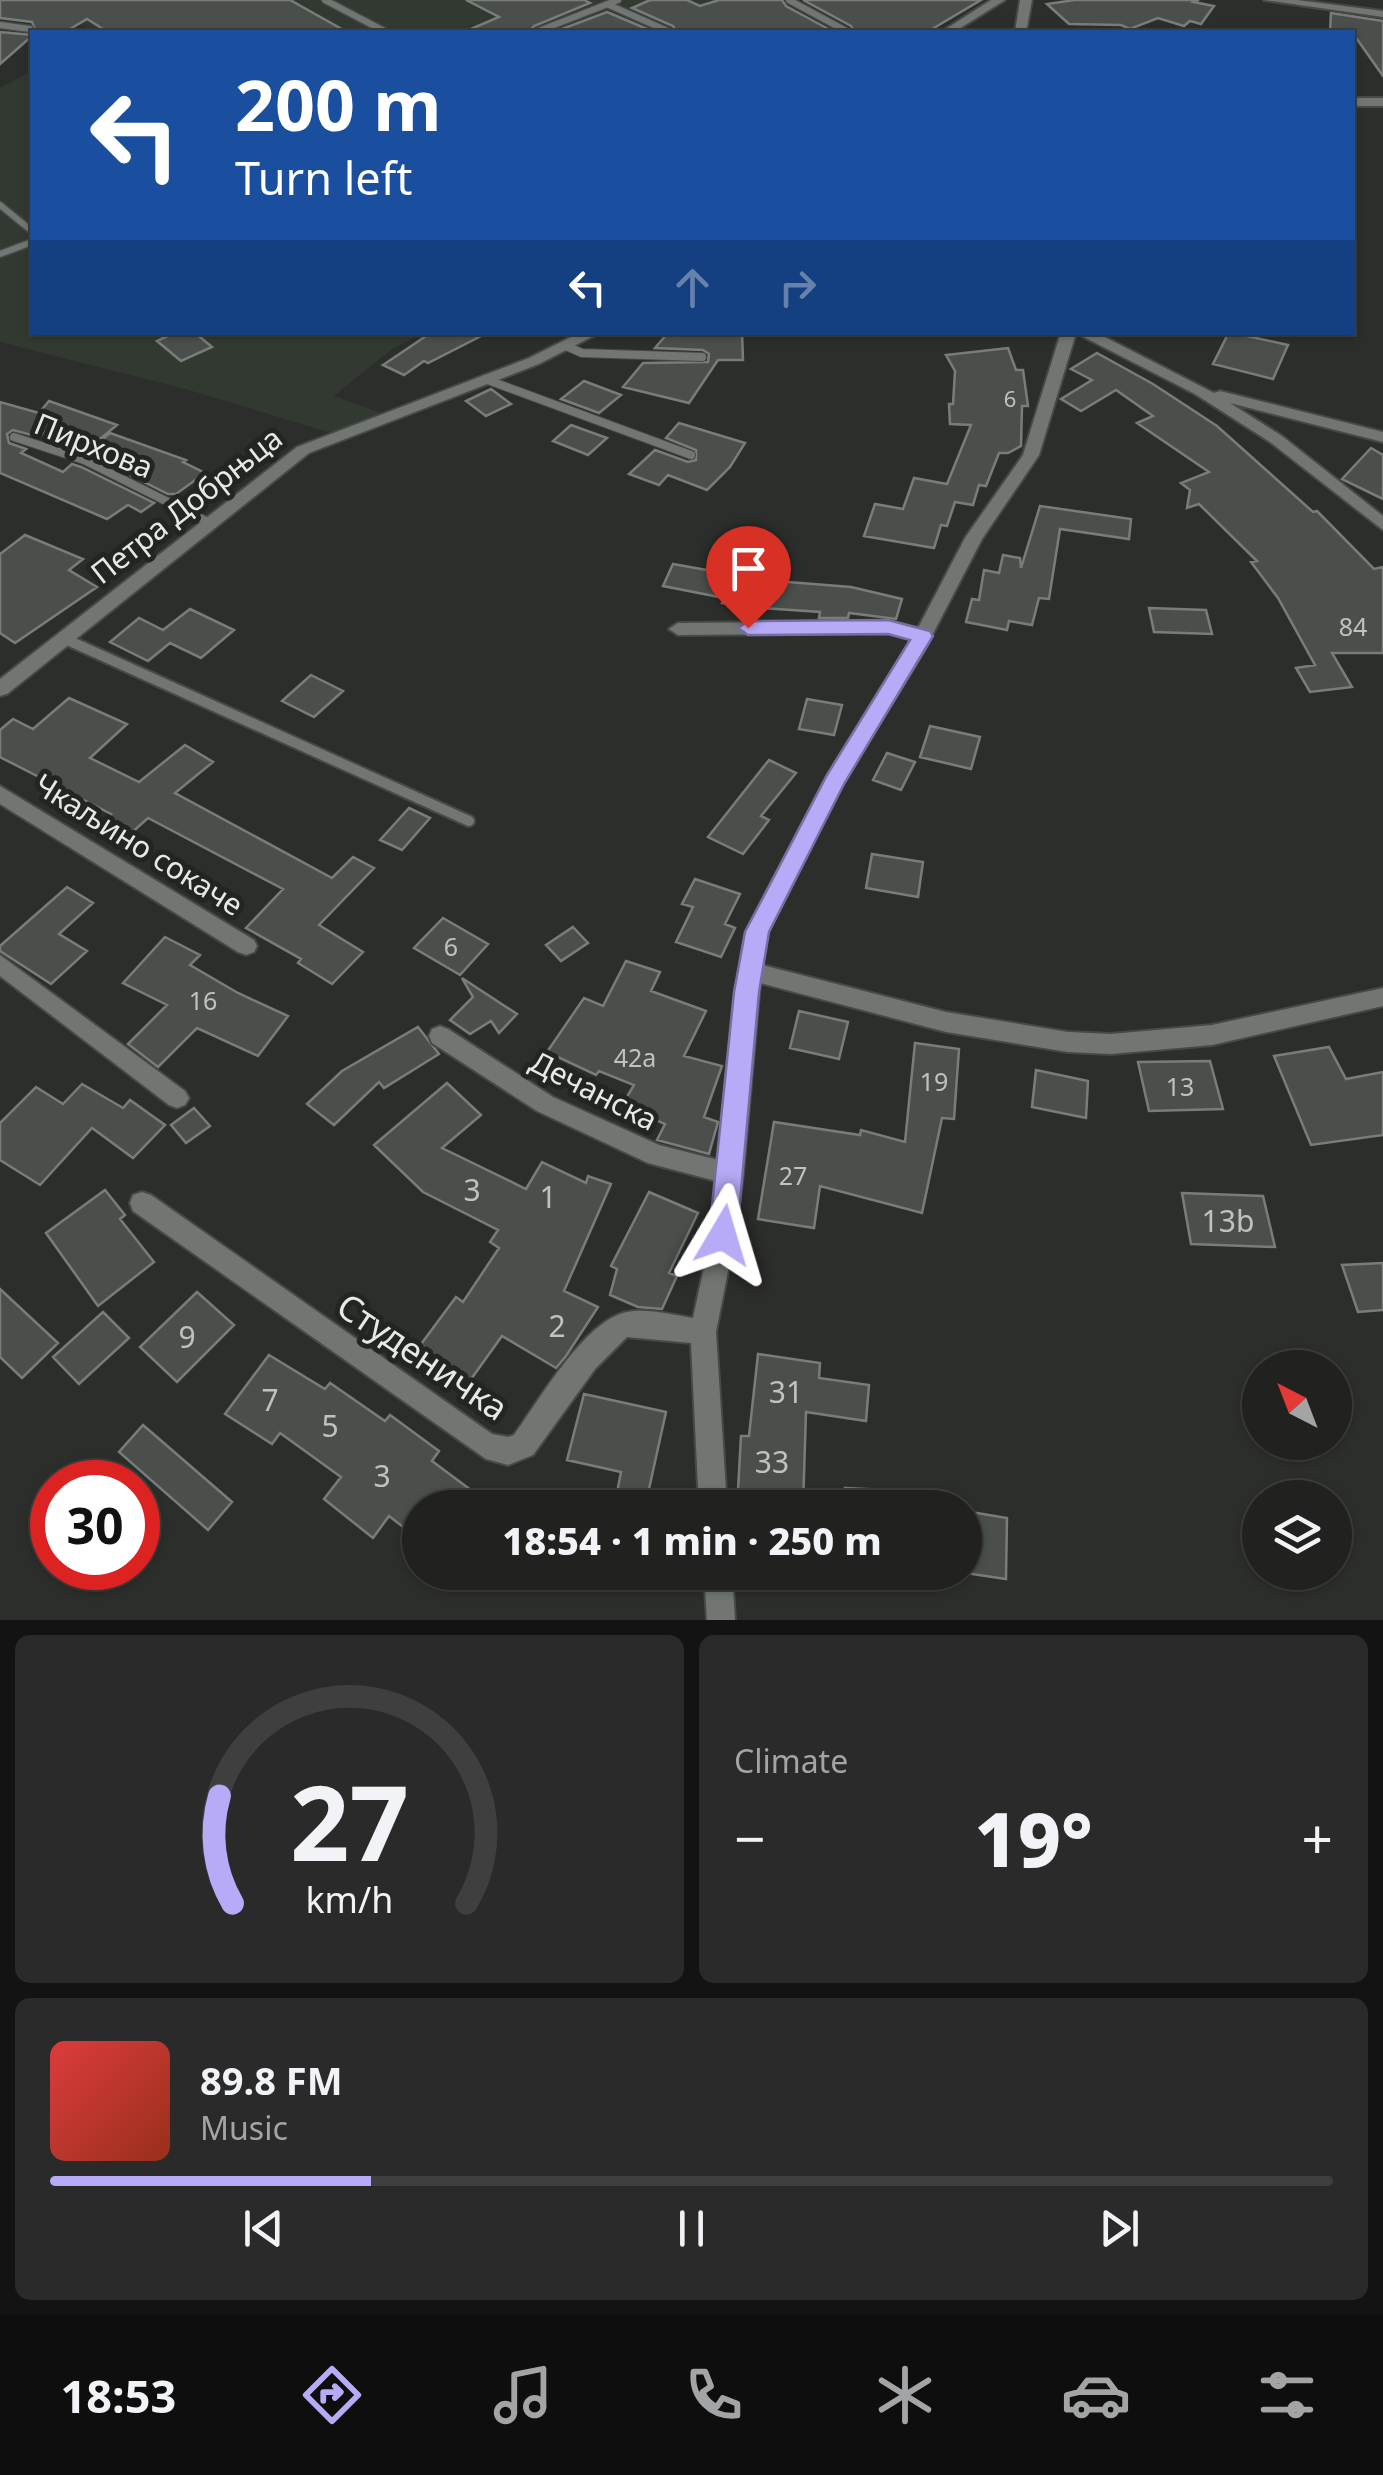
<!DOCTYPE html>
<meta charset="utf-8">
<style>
body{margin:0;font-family:"Noto Sans",sans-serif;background:#292a29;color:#f1f3f6;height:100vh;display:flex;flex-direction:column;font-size:38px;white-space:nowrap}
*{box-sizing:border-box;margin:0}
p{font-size:32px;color:#a2a4a5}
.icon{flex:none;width:55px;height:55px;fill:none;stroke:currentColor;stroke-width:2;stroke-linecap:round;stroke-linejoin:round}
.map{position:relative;height:1620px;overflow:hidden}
.sheet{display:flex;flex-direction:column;gap:15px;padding:15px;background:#121312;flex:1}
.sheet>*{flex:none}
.top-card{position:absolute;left:30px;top:30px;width:1325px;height:305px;border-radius:0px;box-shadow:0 2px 8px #0004,0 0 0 2px #3e3f3e;background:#1a4fa0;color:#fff;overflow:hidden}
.needle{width:65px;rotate:318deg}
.buttons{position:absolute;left:1242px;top:1350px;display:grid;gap:20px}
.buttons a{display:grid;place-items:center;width:110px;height:110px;border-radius:50%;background:#212220;box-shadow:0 2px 8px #0004,0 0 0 2px #3e3f3e;font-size:50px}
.speed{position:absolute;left:30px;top:1460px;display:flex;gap:20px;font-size:50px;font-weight:700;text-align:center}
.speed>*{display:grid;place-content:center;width:130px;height:130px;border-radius:50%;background:#212220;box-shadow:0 2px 8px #0004,0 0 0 2px #3e3f3e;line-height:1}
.speed .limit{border:15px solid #d22;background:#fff;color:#111}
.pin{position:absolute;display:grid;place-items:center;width:85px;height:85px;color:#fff;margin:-102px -42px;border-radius:50% 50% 50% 0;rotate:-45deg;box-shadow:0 0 10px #0007}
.pin .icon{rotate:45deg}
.me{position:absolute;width:110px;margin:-55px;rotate:7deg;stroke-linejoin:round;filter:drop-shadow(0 0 8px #0008)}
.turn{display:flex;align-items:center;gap:35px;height:210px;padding:0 40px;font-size:45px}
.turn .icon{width:130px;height:130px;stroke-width:2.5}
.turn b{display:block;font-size:70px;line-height:85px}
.lanes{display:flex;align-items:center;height:95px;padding:0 40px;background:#0003;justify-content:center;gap:50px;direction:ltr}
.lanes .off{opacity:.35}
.big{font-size:75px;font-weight:800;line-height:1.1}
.sheet .tile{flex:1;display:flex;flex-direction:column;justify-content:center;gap:15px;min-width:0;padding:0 35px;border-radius:15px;background:#292a29}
.sheet .dial{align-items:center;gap:0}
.dial svg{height:260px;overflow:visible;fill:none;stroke:#3e3f3e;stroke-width:7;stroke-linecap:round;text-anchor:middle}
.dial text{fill:#f1f3f6;stroke:none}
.song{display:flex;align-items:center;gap:30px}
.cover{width:120px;height:120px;border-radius:15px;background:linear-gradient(135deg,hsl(0 70% 55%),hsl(10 70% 35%))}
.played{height:10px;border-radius:5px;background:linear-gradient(90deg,#b7abf8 25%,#3e3f3e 25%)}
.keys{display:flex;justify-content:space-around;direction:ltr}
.heat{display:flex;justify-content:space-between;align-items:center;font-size:55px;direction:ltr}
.sheet .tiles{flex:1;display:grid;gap:15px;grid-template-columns:1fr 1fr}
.tile:last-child{grid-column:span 2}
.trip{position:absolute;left:402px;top:1490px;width:580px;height:100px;border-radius:50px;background:#212220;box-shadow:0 2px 8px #0004,0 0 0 2px #3e3f3e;font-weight:800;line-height:100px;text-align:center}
.tab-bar{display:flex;height:160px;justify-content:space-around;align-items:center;background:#0d0e0d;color:#a2a4a5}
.tab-bar .icon{width:70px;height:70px}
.tab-bar .current{color:#b7abf8}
.tab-bar b{font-size:45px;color:#f1f3f6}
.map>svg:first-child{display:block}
.built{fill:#323931}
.building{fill:#4b4f4b;stroke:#797d79;stroke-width:2.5}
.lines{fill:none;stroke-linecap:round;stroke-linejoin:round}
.service-far2-casing{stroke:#474946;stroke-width:9}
.service-far1-casing{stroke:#474946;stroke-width:10}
.service-casing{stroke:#474946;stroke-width:14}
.minor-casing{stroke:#474946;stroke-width:4}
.service-far2{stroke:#727672;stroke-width:6}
.service-far1{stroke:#727672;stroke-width:8}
.service{stroke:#727672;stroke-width:10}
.minor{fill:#727672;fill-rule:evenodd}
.route{fill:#b7abf8;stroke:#776fa1;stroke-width:2.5}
.labels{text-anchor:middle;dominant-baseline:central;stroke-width:10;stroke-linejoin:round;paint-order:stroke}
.far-number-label{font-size:22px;fill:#c0c2bf}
.number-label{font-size:25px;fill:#c0c2bf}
.street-label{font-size:30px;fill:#e7e9e6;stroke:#222521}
.near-number-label{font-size:30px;fill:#c0c2bf}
.near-street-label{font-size:35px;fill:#e7e9e6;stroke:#222521}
</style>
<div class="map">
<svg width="1383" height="1620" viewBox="0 0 1383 1620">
<rect width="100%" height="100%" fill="#2c2e2b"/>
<path class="built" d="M131 0H725L709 6 771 32H78L86 27 74 23Z
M32 71V332L425 333 393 348 334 396 388 415 337 435 189 390 0 342V88Z"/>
<path class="building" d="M0 0H290L347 32H108L87 19 65 32H36L32 22 0 18Z
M466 0H584L590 3 534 26 529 32H464L499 17Z
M650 0H687L700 6 719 0H782L786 6 834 32H677L673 26 632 8Z
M803 0H981L927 32H855L851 26Z
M1075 0H1199L1194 2 1214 6 1201 24 1190 21 1184 26 1158 18 1130 29 1121 25 1069 24 1047 4Z
M607 12 654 32H554Z
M1331 13 1383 21V76L1352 32H1330Z
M0 32 32 35V36L0 64Z
M176 332H194L212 347 181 361 157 341Z
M432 332H489L428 363 424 361 404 375 383 365Z
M679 332H742L743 360H718L689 403 623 387 643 363 708 362 709 354 703 350 655 348 666 335 679 336Z
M1229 332 1288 345 1273 379 1213 364Z
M1008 348 1016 370H1023L1028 406H1022L1021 446 1008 453H999L986 486 979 485 973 505 955 502 947 526 941 525 934 548 864 536 875 504 903 509 914 478 947 484 971 425 950 424 949 404H953L955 371 946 355Z
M1097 353 1153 384 1217 426 1313 512 1317 511 1374 569 1383 567V653H1332L1352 687 1310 692 1296 668 1315 665 1278 598 1251 562 1257 561 1199 504 1187 508 1190 490 1181 483 1209 472 1137 423 1153 416 1116 390 1081 411 1061 399 1092 380 1071 369Z
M584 381 621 395 599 413 561 399Z
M491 389 511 404 486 416 466 401Z
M49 401 117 425 100 439 56 423 39 437 13 430 7 434 9 443 26 449 21 453 63 472 72 464 81 467 154 503 141 512 128 505 107 519 0 473V402L39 413Z
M679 423 745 443 730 467 707 490 668 475 659 485 629 474 655 450 688 462 696 460V450L666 438Z
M571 425 607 438 588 455 553 441Z
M110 433 186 460 183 462 205 473 176 494H168L86 453Z
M1371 448 1383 455V499L1342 479Z
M1040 506 1131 519 1129 539 1060 529 1049 599 1039 598 1032 625 1009 621 1007 630 966 622 972 599 979 600 984 570 999 573 1003 555 1020 558 1021 568Z
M25 535 83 559 69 570 97 587 15 643 0 633V554Z
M673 564 763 580 851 587 902 599 896 619 849 613 848 618H819L820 612 749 607 722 603 724 598 663 586Z
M1149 608 1206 610 1212 634 1154 632Z
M190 609 234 630 201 658 170 643 148 661 110 642 139 618 163 630Z
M311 675 343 691 314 717 282 701Z
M69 698 127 724 90 758 139 782 185 745 213 762 175 793 332 878 353 857 374 868 319 925 363 952 332 984 298 963 301 959 246 928 283 889 148 818 128 836 103 822 111 814 0 757V730L13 719 33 729Z
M807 699 842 705 834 735 799 729Z
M930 726 980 737 971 769 920 757Z
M887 753 915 762 901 790 873 780Z
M769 760 796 773 761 816 769 820 743 854 708 837Z
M409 808 430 818 402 850 380 840Z
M872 854 923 862 918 897 866 888Z
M695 879 740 894 725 924 735 928 721 957 676 942 693 907 682 904Z
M67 887 93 903 59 934 87 951 51 984 0 951V946Z
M443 918 488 944 460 975 414 948Z
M573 927 588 943 561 961 546 945Z
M165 937 200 955 190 965 238 993 288 1016 258 1056 197 1028 158 1067 128 1044 167 1005 123 983Z
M626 961 660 972 651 991 706 1011 684 1056 722 1066 704 1117 718 1122 709 1154 657 1140 665 1124 622 1105 634 1085 599 1071 596 1075 547 1052 584 998 603 1006Z
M462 978 517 1014 499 1033 491 1021 470 1034 450 1020 473 997Z
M799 1011 848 1022 839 1059 790 1048Z
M418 1027 439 1054 384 1088 379 1082 334 1125 307 1104 342 1071Z
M915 1043 959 1049 954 1119 942 1118 922 1213 820 1186 814 1228 758 1219 774 1122 860 1135 861 1130 905 1142Z
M1329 1047 1346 1079 1383 1072V1135L1311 1145 1274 1056Z
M1210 1061 1223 1109 1149 1111 1138 1062Z
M1036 1070 1088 1081 1086 1118 1032 1107Z
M447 1083 481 1115 442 1148 526 1189 542 1162 586 1183 588 1176 611 1184 564 1291 598 1307 566 1356 556 1368 502 1336 464 1389 413 1355 456 1297 463 1302 499 1248 490 1242 498 1230 423 1192 374 1145Z
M82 1084 123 1108 130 1100 165 1125 133 1158 92 1128 40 1185 0 1160V1123L36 1087 63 1104Z
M194 1108 210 1126 186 1143 171 1125Z
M105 1190 125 1215 120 1219 154 1262 98 1306 46 1233Z
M649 1192 698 1213 669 1273 677 1276 662 1309 638 1307 610 1295 617 1269 611 1266Z
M1182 1193 1263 1196 1275 1247 1191 1244Z
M1383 1263V1310L1358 1312 1342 1265Z
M0 1289 58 1343 22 1378 0 1357Z
M197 1292 234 1325 177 1382 140 1347Z
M103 1312 129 1338 79 1384 53 1357Z
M758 1354 820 1363 819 1378 869 1385 866 1421 806 1412 803 1508H737L741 1436H749Z
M269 1355 325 1389 330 1383 385 1421 390 1415 439 1451 432 1461 495 1508H420V1540L389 1516 373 1538 324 1499 341 1477 280 1433 272 1444 225 1414Z
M584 1394 666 1412 649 1489 693 1497 692 1508H614L621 1472 567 1460Z
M143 1425 232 1502 208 1530 119 1452Z
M845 1488 907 1491 906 1508H845Z
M965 1511 1007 1518 1006 1579 965 1573Z"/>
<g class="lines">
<g class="service-far2-casing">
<path id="service-far2" d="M325 0 386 32
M789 0 848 32
M609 5 670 32
M0 25 30 29
M536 32 618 0
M0 205 32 231
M0 254 32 242"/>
</g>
<g class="service-far1-casing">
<path id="service-far1" d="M566 346 582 353 702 357
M485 379 691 455
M14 437 84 460 210 523"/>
</g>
<g class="service-casing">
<path id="service" d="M63 638 469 821"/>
</g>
<g class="minor-casing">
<path id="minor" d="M991 0H1005L954 32H941Z
M1020 0H1032L1026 32H1015Z
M1264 0H1297L1383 11V17Z
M1352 98H1383V106H1352Z
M581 332H601L539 364 309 453 7 694 0 696V679L297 447 529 358Z
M1061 332H1095L1214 393 1220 391 1383 432V442L1230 403 1282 436 1383 516V530L1270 442 1195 394 1076 333 1039 455 982 539 924 651 842 784 768 932 762 965 946 1012 1068 1032 1111 1034 1212 1025 1383 988V1006L1212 1045 1111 1054 1068 1052 946 1032 760 983 743 1174 735 1235 716 1332 727 1508H699L691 1343 627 1337 595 1369 533 1455 508 1465 486 1459 133 1211 130 1203 133 1195 142 1192 151 1195 492 1434 508 1437 514 1435C538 1402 582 1325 623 1313 644 1307 672 1315 693 1318L711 1235 716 1181 648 1163 537 1111 432 1043 429 1036 432 1029 440 1026 448 1029 553 1097 659 1145 718 1160 733 1012 746 932 827 776 912 639 888 633 678 635 669 629 678 623 888 621 918 628 965 538 1023 455Z
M0 786 254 940 257 946 254 952 246 955 238 952 0 804Z
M0 955 185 1091 189 1098 185 1105 177 1108 169 1105 0 976Z
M704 1572H732L735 1620H707Z"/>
</g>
<use href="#service-far2" class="service-far2"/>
<use href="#service-far1" class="service-far1"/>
<use href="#service" class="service"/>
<use href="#minor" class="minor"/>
</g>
<path class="route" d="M888 620 930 631 933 636 844 784 769 932 759 992 737 1235 733 1245 723 1248 713 1245 709 1235 734 992 745 932 827 775 910 640 888 634 748 635 738 628 748 621Z"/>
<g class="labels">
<g class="far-number-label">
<text x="1010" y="398">6</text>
</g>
<g class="number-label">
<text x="1353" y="626">84</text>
<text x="451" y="946">6</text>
<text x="203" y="1000">16</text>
<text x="635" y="1057">42a</text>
<text x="934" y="1081">19</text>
<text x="1180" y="1086">13</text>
<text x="793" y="1175">27</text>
</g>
<g class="street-label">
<text transform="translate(94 445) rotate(22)">Пирхова</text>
<text transform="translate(186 505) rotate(-38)">Петра Добрњца</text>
<text transform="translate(139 844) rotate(32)">Чкаљино сокаче</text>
<text transform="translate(594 1090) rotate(27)">Дечанска</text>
</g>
<g class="near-number-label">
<text x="472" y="1189">3</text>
<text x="548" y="1196">1</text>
<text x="1228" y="1220">13b</text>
<text x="557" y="1325">2</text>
<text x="187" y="1336">9</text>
<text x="786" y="1391">31</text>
<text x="270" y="1399">7</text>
<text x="330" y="1425">5</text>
<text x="772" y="1461">33</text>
<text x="382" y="1475">3</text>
</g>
<g class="near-street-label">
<text transform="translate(423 1356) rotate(34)">Студеничка</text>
</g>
</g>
</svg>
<div class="buttons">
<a><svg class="needle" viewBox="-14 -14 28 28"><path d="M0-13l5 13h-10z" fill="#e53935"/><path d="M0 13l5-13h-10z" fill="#a2a4a5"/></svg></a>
<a><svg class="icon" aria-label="layers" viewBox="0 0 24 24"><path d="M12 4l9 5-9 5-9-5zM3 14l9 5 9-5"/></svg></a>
</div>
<div class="speed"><div class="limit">30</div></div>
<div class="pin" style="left:748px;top:628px;background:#d93025"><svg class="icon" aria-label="arrive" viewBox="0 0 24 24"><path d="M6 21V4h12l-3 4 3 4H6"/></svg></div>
<svg class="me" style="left:723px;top:1235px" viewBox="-20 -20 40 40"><path d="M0-17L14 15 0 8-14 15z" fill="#b7abf8" stroke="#fff" stroke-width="4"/></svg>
<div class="trip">18:54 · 1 min · 250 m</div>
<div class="top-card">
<div class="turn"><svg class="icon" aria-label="left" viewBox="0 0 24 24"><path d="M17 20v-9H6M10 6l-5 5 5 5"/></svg><div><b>200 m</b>Turn left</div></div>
<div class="lanes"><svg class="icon" aria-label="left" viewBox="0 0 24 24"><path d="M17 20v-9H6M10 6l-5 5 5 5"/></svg><svg class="icon off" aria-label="ahead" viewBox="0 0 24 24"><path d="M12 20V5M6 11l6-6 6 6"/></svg><svg class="icon off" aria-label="right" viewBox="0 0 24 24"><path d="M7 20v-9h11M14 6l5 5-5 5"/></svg></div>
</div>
</div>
<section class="sheet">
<div class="tiles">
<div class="tile dial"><svg viewBox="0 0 100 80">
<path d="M14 69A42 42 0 1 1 86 69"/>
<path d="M14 69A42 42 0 0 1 10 36" stroke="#b7abf8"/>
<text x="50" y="56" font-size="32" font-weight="700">27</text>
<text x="50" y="72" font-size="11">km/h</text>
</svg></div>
<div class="tile"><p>Climate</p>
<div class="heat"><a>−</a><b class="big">19°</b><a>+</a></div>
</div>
<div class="tile">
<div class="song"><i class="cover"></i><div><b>89.8 FM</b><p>Music</p></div></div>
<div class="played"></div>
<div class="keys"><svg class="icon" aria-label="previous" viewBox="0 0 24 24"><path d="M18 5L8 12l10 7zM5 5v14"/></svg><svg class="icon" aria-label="pause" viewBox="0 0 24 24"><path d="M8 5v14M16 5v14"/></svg><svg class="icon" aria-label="next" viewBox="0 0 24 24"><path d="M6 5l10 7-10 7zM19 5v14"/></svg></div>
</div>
</div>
</section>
<nav class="tab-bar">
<b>18:53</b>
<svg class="icon current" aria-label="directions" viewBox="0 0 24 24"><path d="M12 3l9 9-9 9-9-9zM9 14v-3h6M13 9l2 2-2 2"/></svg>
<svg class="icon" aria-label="music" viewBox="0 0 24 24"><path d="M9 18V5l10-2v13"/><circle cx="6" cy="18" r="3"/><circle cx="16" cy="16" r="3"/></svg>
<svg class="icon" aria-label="phone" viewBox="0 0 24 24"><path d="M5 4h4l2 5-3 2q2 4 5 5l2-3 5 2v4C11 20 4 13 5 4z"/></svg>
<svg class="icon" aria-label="climate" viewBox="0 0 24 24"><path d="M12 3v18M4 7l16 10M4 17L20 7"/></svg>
<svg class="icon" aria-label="car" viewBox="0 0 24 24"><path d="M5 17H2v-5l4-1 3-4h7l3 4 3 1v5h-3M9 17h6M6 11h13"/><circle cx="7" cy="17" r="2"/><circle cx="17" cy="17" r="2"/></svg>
<svg class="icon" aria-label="filters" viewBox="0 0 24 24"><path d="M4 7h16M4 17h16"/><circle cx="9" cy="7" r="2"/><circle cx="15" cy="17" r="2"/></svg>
</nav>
